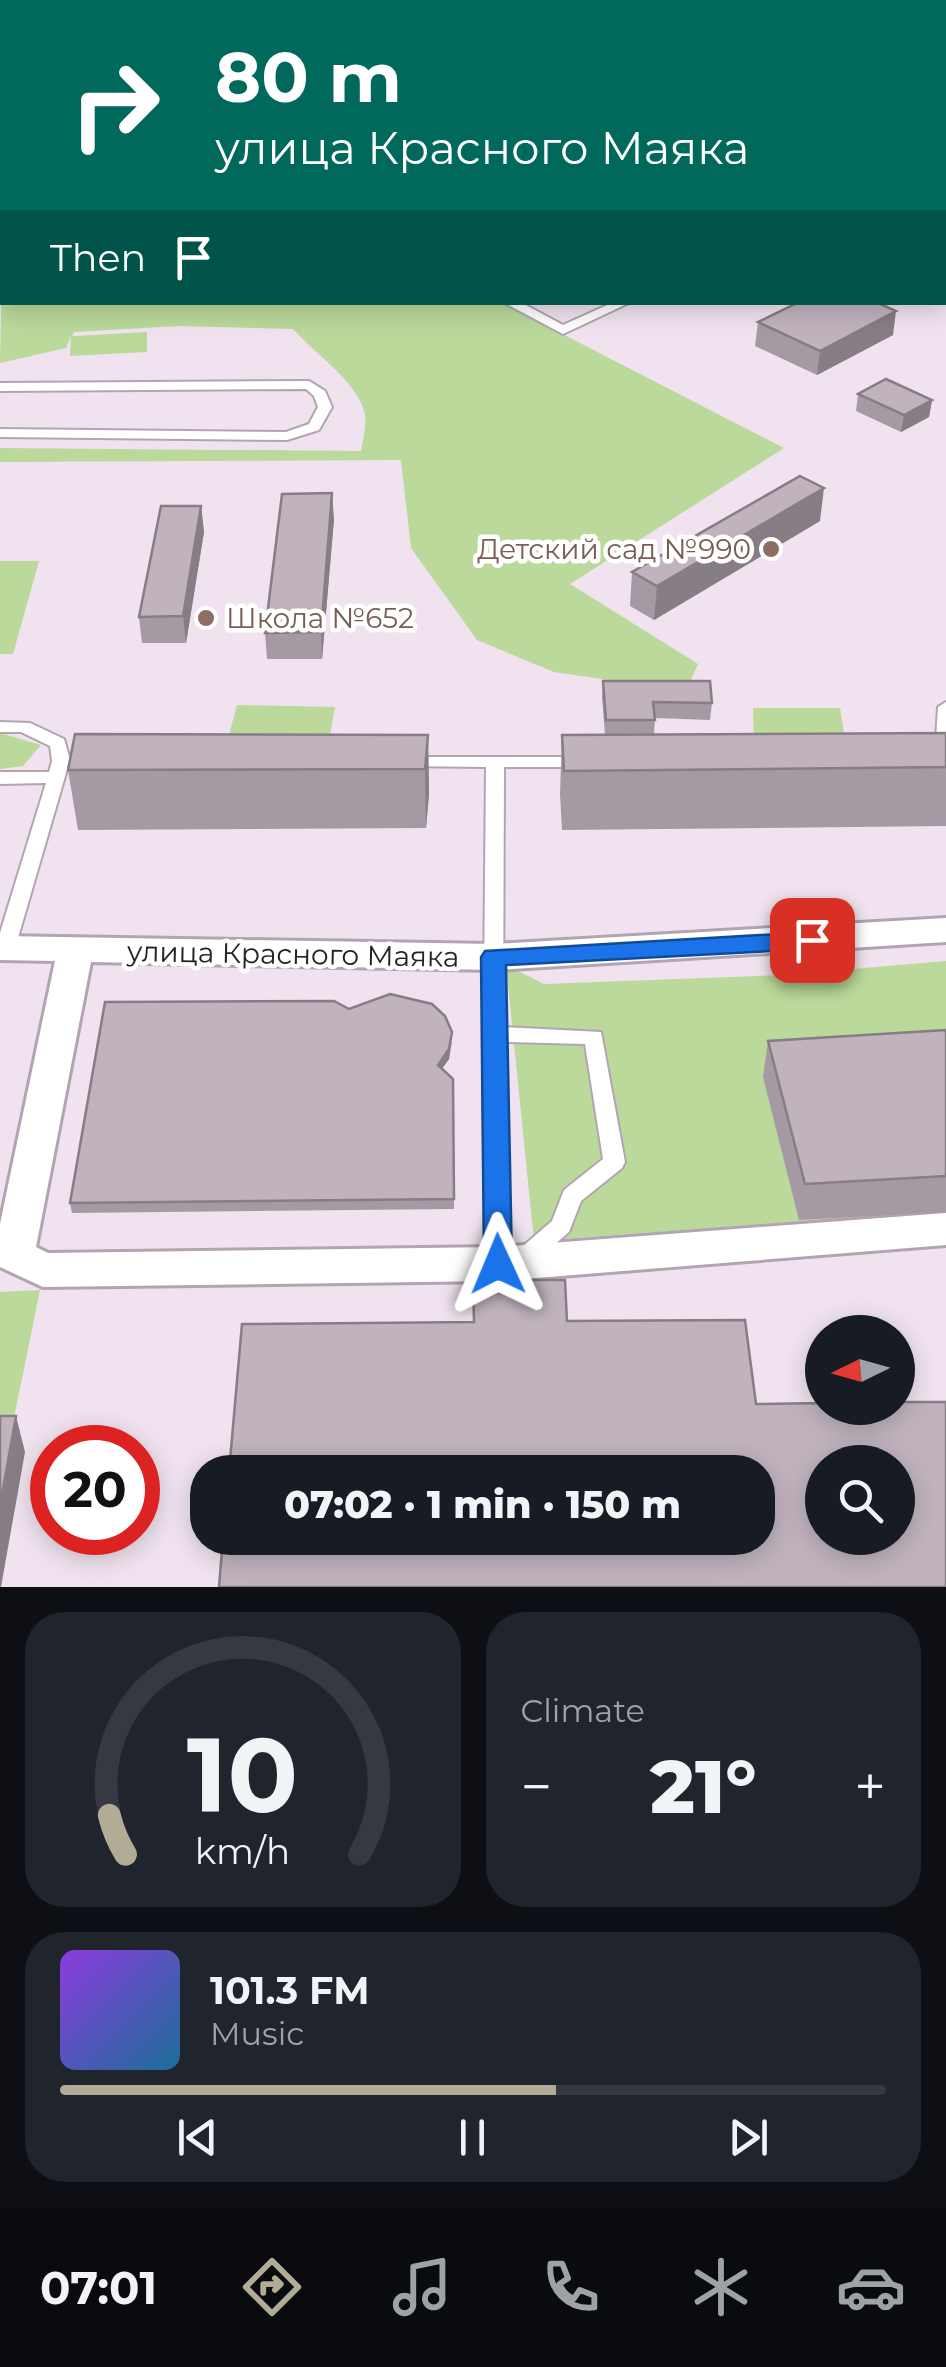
<!DOCTYPE html>
<meta charset="utf-8">
<style>
body{margin:0;font-family:Montserrat,sans-serif;background:#20242c;color:#f1f3f6;height:100vh;display:flex;flex-direction:column;font-size:38px;white-space:nowrap}
*{box-sizing:border-box;margin:0}
p{font-size:32px;color:#9ea1a6}
.icon{flex:none;width:55px;height:55px;fill:none;stroke:currentColor;stroke-width:2;stroke-linecap:round;stroke-linejoin:round}
.map{position:relative;height:1587px;overflow:hidden}
.panel{display:flex;flex-direction:column;gap:25px;padding:25px;background:#0d0f14;flex:1}
.panel>*{flex:none}
.banner{position:absolute;left:0px;top:0px;width:948px;height:305px;box-shadow:0 5px 25px #0003;background:#00695c;color:#fff;overflow:hidden}
.needle{width:65px;rotate:265deg}
.controls{position:absolute;left:805px;top:1315px;display:grid;gap:20px}
.controls a{display:grid;place-items:center;width:110px;height:110px;border-radius:50%;background:#171b24;box-shadow:0 5px 25px #0003;font-size:50px}
.speed{position:absolute;left:30px;top:1425px;display:flex;gap:20px;font-size:50px;font-weight:700;text-align:center}
.speed>*{display:grid;place-content:center;width:130px;height:130px;border-radius:50%;background:#171b24;box-shadow:0 5px 25px #0003;line-height:1}
.speed .limit{border:15px solid #d22;background:#fff;color:#111}
.pin{position:absolute;display:grid;place-items:center;width:85px;height:85px;color:#fff;margin:-42px;border-radius:20px;box-shadow:0 5px 15px #0006}
.me{position:absolute;width:110px;margin:-55px;rotate:359deg;stroke-linejoin:round;filter:drop-shadow(0 0 8px #0008)}
.turn{display:flex;align-items:center;gap:35px;height:210px;padding:0 50px;font-size:45px}
.turn .icon{width:130px;height:130px;stroke-width:2.5}
.turn b{display:block;font-size:70px;line-height:85px}
.then{display:flex;align-items:center;height:95px;padding:0 50px;background:#0003;gap:20px;font-size:38px}
.big{font-size:75px;font-weight:800;line-height:1.1}
.panel .widget{flex:1;display:flex;flex-direction:column;justify-content:center;gap:15px;min-width:0;padding:0 35px;border-radius:40px;background:#20242c}
.panel .dial{align-items:center;gap:0}
.dial svg{height:260px;overflow:visible;fill:none;stroke:#363941;stroke-width:7;stroke-linecap:round;text-anchor:middle}
.dial text{fill:#f1f3f6;stroke:none}
.song{display:flex;align-items:center;gap:30px}
.cover{width:120px;height:120px;border-radius:15px;background:linear-gradient(135deg,hsl(270 70% 55%),hsl(200 70% 35%))}
.played{height:10px;border-radius:5px;background:linear-gradient(90deg,#b2ab96 60%,#363941 60%)}
.keys{display:flex;justify-content:space-around;direction:ltr}
.heat{display:flex;justify-content:space-between;align-items:center;font-size:55px;direction:ltr}
.panel .tiles{flex:1;display:grid;gap:25px;grid-template-columns:1fr 1fr}
.widget:last-child{grid-column:span 2}
.trip{position:absolute;left:190px;top:1455px;width:585px;height:100px;border-radius:40px;background:#171b24;box-shadow:0 5px 25px #0003;font-weight:800;line-height:100px;text-align:center}
.dock{display:flex;height:160px;justify-content:space-around;align-items:center;background:#090b0e;color:#9ea1a6}
.dock .icon{width:70px;height:70px}
.dock .active{color:#b2ab96}
.dock b{font-size:45px;color:#f1f3f6}
.map>svg:first-child{display:block}
.green{fill:#bad99a}
.lines{fill:none;stroke-linecap:round;stroke-linejoin:round}
.service-casing{stroke:#b2a5b1;stroke-width:4}
.minor-casing{stroke:#b2a5b1;stroke-width:6}
.service{fill:#fff;fill-rule:evenodd}
.minor{fill:#fff;fill-rule:evenodd}
.wall{fill:#a59aa3}
.shaded-wall{fill:#867d85}
.building{fill:#c0b3be;stroke:#867d85;stroke-width:2.5;fill-rule:evenodd}
.route{fill:#1a73e8;stroke:#114b97;stroke-width:2.5}
.education-dot{fill:#8d6e63;stroke:#fff;stroke-width:4}
.labels{text-anchor:middle;dominant-baseline:central;stroke-width:9;stroke-linejoin:round;paint-order:stroke}
.education-label{font-size:28px;fill:#785e54;stroke:#fff;text-anchor:end}
.street-label{font-size:28px;fill:#252125;stroke:#fff}
</style>
<div class="map">
<svg width="946" height="1587" viewBox="0 0 946 1587">
<rect width="100%" height="100%" fill="#f0e3ef"/>
<path class="green" d="M2 263V302L502 303 784 448 570 584 698 664 690 682 636 684 554 672 477 640 411 548 401 460 0 462V448L361 451C363 439 368 422 364 410 353 378 315 354 293 329L178 326 74 332 72 336 147 332V352L70 356 71 336 66 348 0 363Z
M0 561H39L13 654H0Z
M237 705 335 707 330 736 229 735Z
M753 708H840L845 739H754Z
M0 733 41 745 23 766 0 769Z
M946 961V1211L534 1241 506 965 544 984 782 975Z
M40 1290 7 1452H0V1292Z"/>
<g class="lines">
<g class="service-casing">
<path id="service" d="M0 0 5 1 6 2 0 6Z
M83 0H91L92 1 82 2Z
M362 0H407L409 2H366Z
M946 32V39H945V32Z
M945 91H946V97H945Z
M945 161H946V167H945Z
M945 195H946V201H945Z
M2 216V224L0 225V217Z
M503 302H520L563 325 614 302H631L563 334Z
M309 381 325 391 332 407 319 430 287 440 0 437V429L286 432 309 424 318 407 314 396 306 389 0 391V383Z
M946 702V761H944L935 756 938 707Z
M0 722 30 723 64 739 69 756H90L99 761 90 766H68L15 948 12 953H0V933L46 783 0 784V772H49L52 761 50 746 21 732H0Z
M406 757H585L594 762 585 767H504L503 1027 601 1032 625 1162 622 1168 581 1201 569 1232 531 1265 523 1268 515 1265 512 1259 515 1253 552 1221 564 1190 603 1159 585 1044 503 1042 509 1264 506 1270 498 1273 490 1270 487 1264 483 1094 486 767 400 766 397 762 400 758Z"/>
</g>
<g class="minor-casing">
<path id="minor" d="M946 918V942L494 970 91 962 36 1247 48 1253 498 1247 946 1213V1245L498 1281 43 1287 0 1267V1224L55 961 0 960V936L494 944Z"/>
</g>
<use href="#service" class="service"/>
<use href="#minor" class="minor"/>
</g>
<path class="wall" d="M94 0H254L252 2H96Z
M356 0H388V2H356Z
M863 0H936V2H872Z
M2 27V88H0V29Z
M758 322 893 335 817 375 755 346Z
M858 394 932 400 929 417 901 432 856 411Z
M201 506 204 532 186 643H142L139 617Z
M334 519 322 659H267L265 633Z
M820 521 654 620 630 606 632 572Z
M603 681 712 703 710 720 655 718 654 735 946 733V826L562 830 560 794 562 735H605L602 697Z
M428 735 429 794 426 828 78 830 68 770Z
M349 1009 452 1042 449 1059 442 1069 453 1079 454 1209 72 1213 70 1203Z
M946 1030V1212L799 1220 763 1077 768 1041Z"/>
<path class="shaded-wall" d="M896 311 893 335 817 375 820 351Z
M932 400 929 417 901 432 904 415Z
M824 488 820 521 654 620 657 586Z
M332 493 334 519 322 659 321 632Z
M201 506 204 532 186 643 183 616Z
M428 735 429 794 426 828 425 769Z
M452 1032 449 1059 438 1074V1065Z
M16 1416 25 1452 1 1587H0V1506Z"/>
<path class="building" d="M2 27V68H0V29Z
M799 302H876L896 311 820 351 758 322Z
M886 379 932 400 904 415 858 394Z
M800 476 824 488 657 586 632 572Z
M332 493 321 632 265 633 282 494Z
M161 506H201L183 616 139 617Z
M603 681H710L712 703 653 702 655 720H606Z
M946 733V767L564 771 562 735Z
M75 734 428 735 425 769 68 770Z
M390 994 432 1004 445 1016 452 1032 449 1049 438 1065 453 1079 454 1199 70 1203 105 1002 334 1001 349 1009Z
M946 1030V1176L805 1184 768 1041Z
M473 1280H565L567 1321 745 1320 756 1404 822 1403V1408H898V1402H946V1587H219L223 1538H758V1472H229L242 1324 474 1322ZM822 1462H898V1538H822Z
M0 1416H16L0 1506Z"/>
<path class="route" d="M812 932 825 940 812 949 506 965 512 1264 508 1272H488L484 1264 481 957 485 951Z"/>
<g class="education-dot">
<circle cx="771" cy="549" r="10"/>
<circle cx="206" cy="618" r="10"/>
</g>
<g class="labels">
<g class="education-label">
<text x="751" y="549">Детский сад №990</text>
<text x="226" y="618" text-anchor="start">Школа №652</text>
</g>
<g class="street-label">
<text transform="translate(293 954) rotate(1)">улица Красного Маяка</text>
</g>
</g>
</svg>
<div class="controls">
<a><svg class="needle" viewBox="-14 -14 28 28"><path d="M0-13l5 13h-10z" fill="#e53935"/><path d="M0 13l5-13h-10z" fill="#9ea1a6"/></svg></a>
<a><svg class="icon" aria-label="search" viewBox="0 0 24 24"><circle cx="10" cy="10" r="6"/><path d="M15 15l6 6"/></svg></a>
</div>
<div class="speed"><div class="limit">20</div></div>
<div class="pin" style="left:812px;top:940px;background:#d93025"><svg class="icon" aria-label="arrive" viewBox="0 0 24 24"><path d="M6 21V4h12l-3 4 3 4H6"/></svg></div>
<svg class="me" style="left:498px;top:1264px" viewBox="-20 -20 40 40"><path d="M0-17L14 15 0 8-14 15z" fill="#1a73e8" stroke="#fff" stroke-width="4"/></svg>
<div class="trip">07:02 · 1 min · 150 m</div>
<div class="banner">
<div class="turn"><svg class="icon" aria-label="right" viewBox="0 0 24 24"><path d="M7 20v-9h11M14 6l5 5-5 5"/></svg><div><b>80 m</b>улица Красного Маяка</div></div>
<div class="then">Then<svg class="icon" aria-label="arrive" viewBox="0 0 24 24"><path d="M6 21V4h12l-3 4 3 4H6"/></svg></div>
</div>
</div>
<section class="panel">
<div class="tiles">
<div class="widget dial"><svg viewBox="0 0 100 80">
<path d="M14 69A42 42 0 1 1 86 69"/>
<path d="M14 69A42 42 0 0 1 9 57" stroke="#b2ab96"/>
<text x="50" y="56" font-size="32" font-weight="700">10</text>
<text x="50" y="72" font-size="11">km/h</text>
</svg></div>
<div class="widget"><p>Climate</p>
<div class="heat"><a>−</a><b class="big">21°</b><a>+</a></div>
</div>
<div class="widget">
<div class="song"><i class="cover"></i><div><b>101.3 FM</b><p>Music</p></div></div>
<div class="played"></div>
<div class="keys"><svg class="icon" aria-label="previous" viewBox="0 0 24 24"><path d="M18 5L8 12l10 7zM5 5v14"/></svg><svg class="icon" aria-label="pause" viewBox="0 0 24 24"><path d="M8 5v14M16 5v14"/></svg><svg class="icon" aria-label="next" viewBox="0 0 24 24"><path d="M6 5l10 7-10 7zM19 5v14"/></svg></div>
</div>
</div>
</section>
<nav class="dock">
<b>07:01</b>
<svg class="icon active" aria-label="directions" viewBox="0 0 24 24"><path d="M12 3l9 9-9 9-9-9zM9 14v-3h6M13 9l2 2-2 2"/></svg>
<svg class="icon" aria-label="music" viewBox="0 0 24 24"><path d="M9 18V5l10-2v13"/><circle cx="6" cy="18" r="3"/><circle cx="16" cy="16" r="3"/></svg>
<svg class="icon" aria-label="phone" viewBox="0 0 24 24"><path d="M5 4h4l2 5-3 2q2 4 5 5l2-3 5 2v4C11 20 4 13 5 4z"/></svg>
<svg class="icon" aria-label="climate" viewBox="0 0 24 24"><path d="M12 3v18M4 7l16 10M4 17L20 7"/></svg>
<svg class="icon" aria-label="car" viewBox="0 0 24 24"><path d="M5 17H2v-5l4-1 3-4h7l3 4 3 1v5h-3M9 17h6M6 11h13"/><circle cx="7" cy="17" r="2"/><circle cx="17" cy="17" r="2"/></svg>
</nav>
